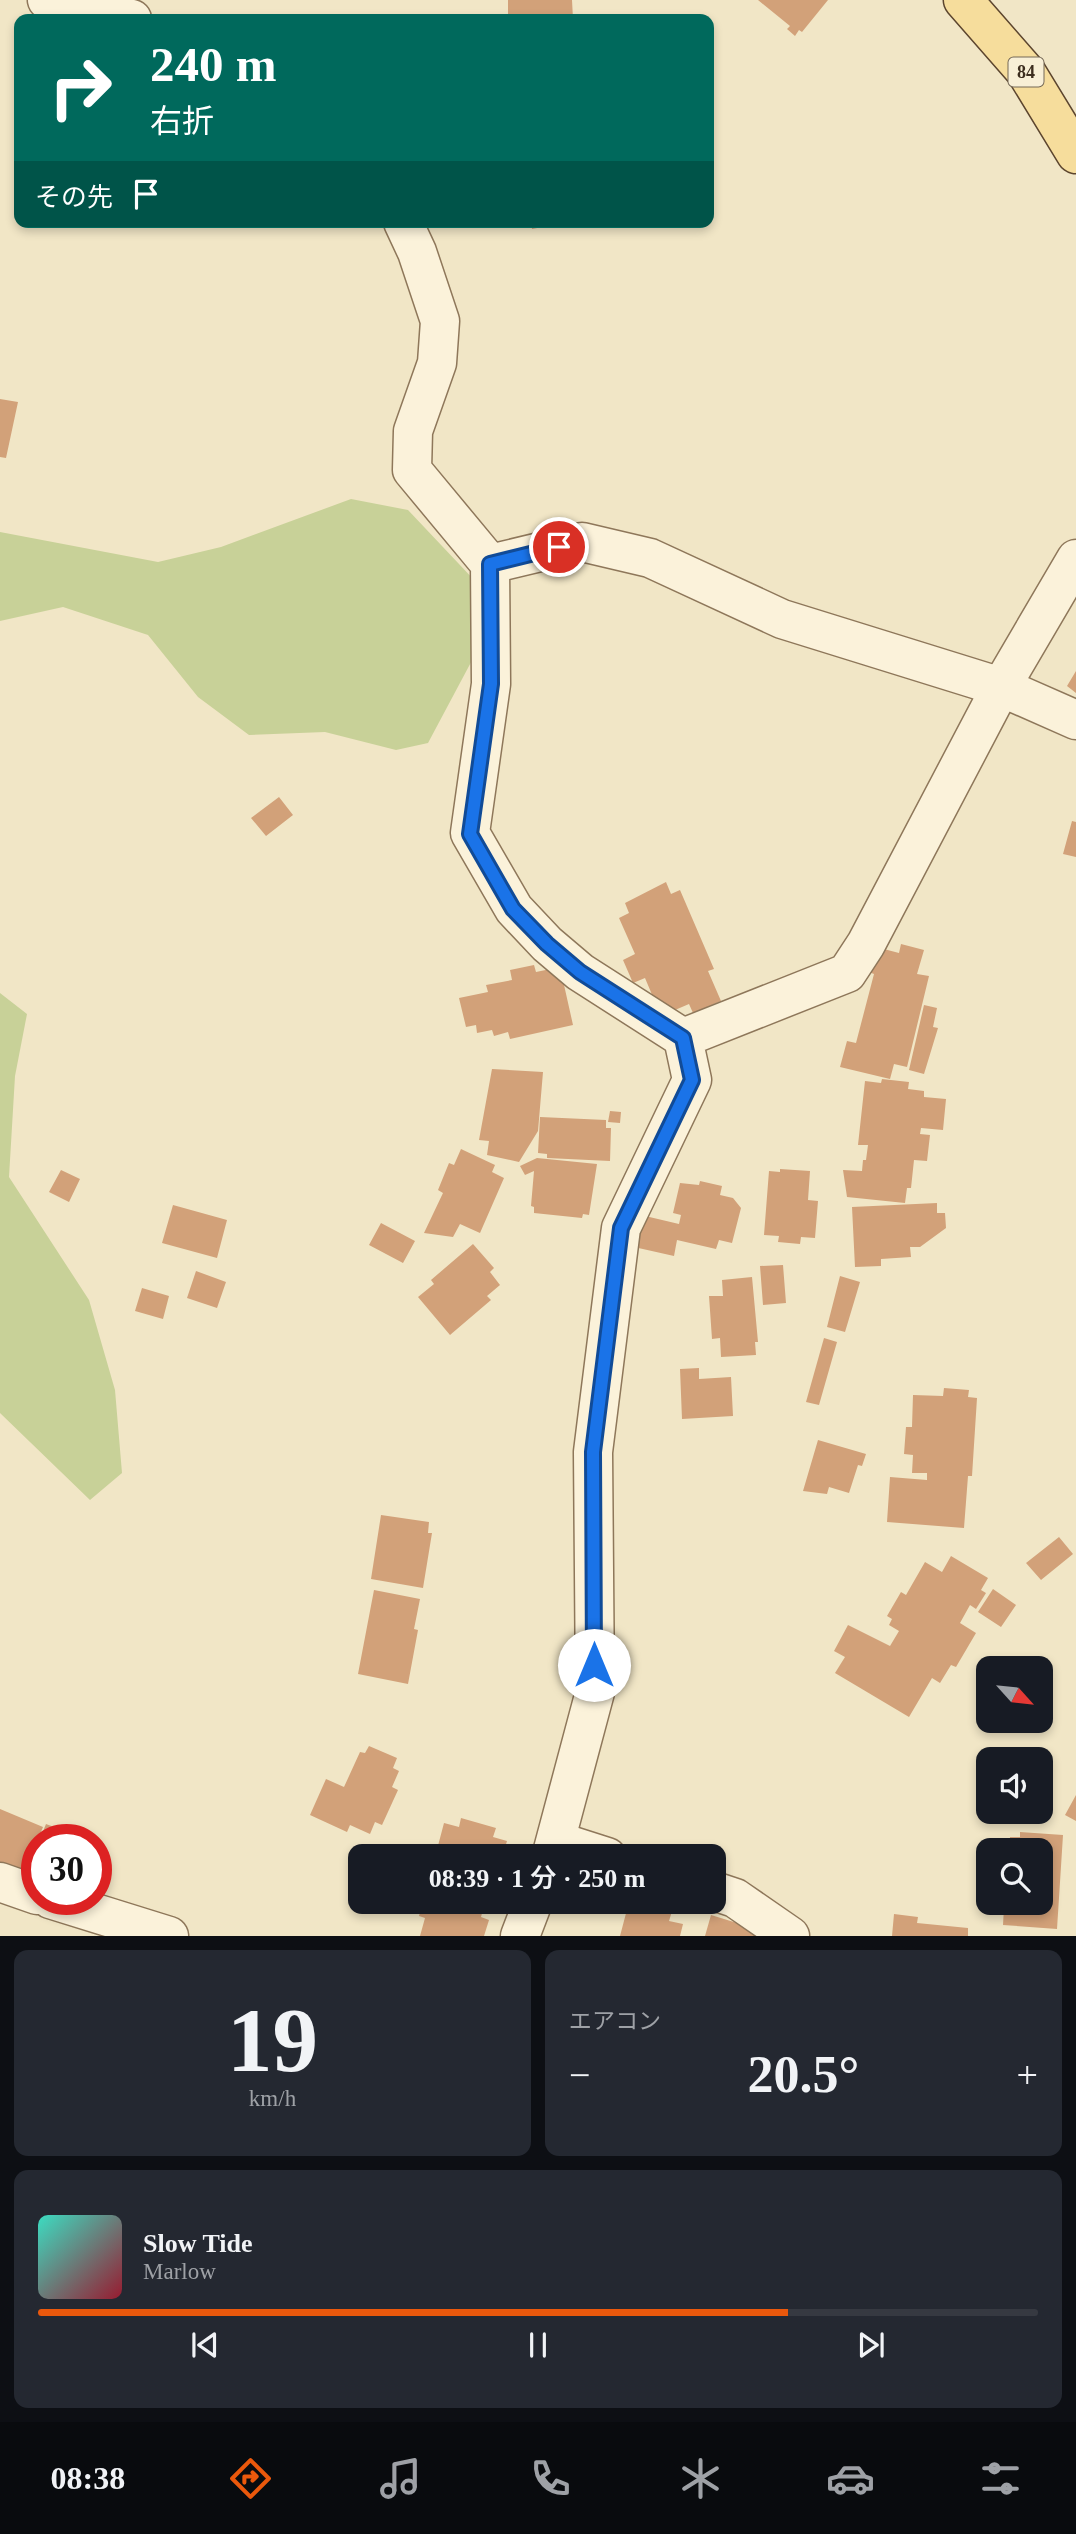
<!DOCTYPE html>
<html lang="ja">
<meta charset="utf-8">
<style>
body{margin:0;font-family:"Times New Roman","Noto Sans JP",serif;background:#242831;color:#f1f3f6;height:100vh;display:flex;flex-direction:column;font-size:26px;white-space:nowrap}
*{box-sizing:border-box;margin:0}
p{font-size:23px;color:#9ea1a6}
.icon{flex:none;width:38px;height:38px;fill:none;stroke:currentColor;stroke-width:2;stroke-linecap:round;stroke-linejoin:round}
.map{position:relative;height:1936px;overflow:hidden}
.panel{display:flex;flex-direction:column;gap:14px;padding:14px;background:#0d0f14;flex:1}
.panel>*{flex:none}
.guide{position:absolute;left:14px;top:14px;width:700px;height:214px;border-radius:14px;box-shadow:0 4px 10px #0003;background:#00695c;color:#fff;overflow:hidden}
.needle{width:46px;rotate:117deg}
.controls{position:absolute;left:976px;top:1656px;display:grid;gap:14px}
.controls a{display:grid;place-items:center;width:77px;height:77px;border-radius:14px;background:#171b24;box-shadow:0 4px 10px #0003;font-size:35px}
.speed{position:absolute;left:21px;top:1824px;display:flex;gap:14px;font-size:35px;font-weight:700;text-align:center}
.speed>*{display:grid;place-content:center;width:91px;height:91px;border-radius:50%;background:#171b24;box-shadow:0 4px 10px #0003;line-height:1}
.speed .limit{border:10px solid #d22;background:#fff;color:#111}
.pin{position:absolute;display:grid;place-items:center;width:60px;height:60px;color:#fff;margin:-30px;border:4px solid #fff;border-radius:50%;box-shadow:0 2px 7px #0007}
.me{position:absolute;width:77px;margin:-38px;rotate:0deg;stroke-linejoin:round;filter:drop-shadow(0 0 5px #0008)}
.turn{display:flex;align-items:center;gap:24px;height:147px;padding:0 21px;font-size:32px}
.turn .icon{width:91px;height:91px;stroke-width:2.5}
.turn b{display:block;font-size:49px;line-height:60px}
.then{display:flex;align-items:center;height:66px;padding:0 21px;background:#0003;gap:14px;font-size:26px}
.big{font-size:52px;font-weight:600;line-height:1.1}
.panel .tile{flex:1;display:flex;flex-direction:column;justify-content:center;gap:10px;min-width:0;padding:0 24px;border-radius:14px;background:#242831}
.panel .dial{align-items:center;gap:0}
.dial b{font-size:91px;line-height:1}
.song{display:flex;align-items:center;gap:21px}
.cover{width:84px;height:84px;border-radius:10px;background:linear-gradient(135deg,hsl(170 70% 55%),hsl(350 70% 35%))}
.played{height:7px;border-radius:4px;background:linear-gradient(90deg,#ea580c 75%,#363941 75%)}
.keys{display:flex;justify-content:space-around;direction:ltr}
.heat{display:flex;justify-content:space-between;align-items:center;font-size:38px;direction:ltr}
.panel .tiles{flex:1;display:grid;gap:14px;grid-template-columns:1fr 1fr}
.tile:last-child{grid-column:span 2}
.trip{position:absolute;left:348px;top:1844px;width:378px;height:70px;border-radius:14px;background:#171b24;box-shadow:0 4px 10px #0003;font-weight:600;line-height:70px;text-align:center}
.tab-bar{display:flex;height:112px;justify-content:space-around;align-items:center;background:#090b0e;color:#9ea1a6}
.tab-bar .icon{width:49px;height:49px}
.tab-bar .selected{color:#ea580c}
.tab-bar b{font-size:32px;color:#f1f3f6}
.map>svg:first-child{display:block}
.green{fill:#c8d198}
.building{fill:#d2a179}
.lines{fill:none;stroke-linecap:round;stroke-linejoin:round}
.street-casing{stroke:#8e775a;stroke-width:41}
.primary-casing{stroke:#5c452e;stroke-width:41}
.street{stroke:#fbf2da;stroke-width:38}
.primary{stroke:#f6dd9c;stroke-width:38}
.route-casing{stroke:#114b97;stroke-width:18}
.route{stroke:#1a73e8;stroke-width:12}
.labels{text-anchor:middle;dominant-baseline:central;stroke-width:7;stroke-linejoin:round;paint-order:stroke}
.shield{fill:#f8efd6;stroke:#756856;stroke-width:2}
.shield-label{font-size:18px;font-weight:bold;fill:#3d2e1f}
</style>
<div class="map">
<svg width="1076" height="1936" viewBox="0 0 1076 1936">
<rect width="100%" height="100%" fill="#f1e6c6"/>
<path class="green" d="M351 499 408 510 476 582 485 636 428 743 396 750 325 732 249 735 198 697 148 635 63 607 0 621V532L158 562 221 547Z
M0 993 27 1014 15 1076 9 1177 89 1300 115 1390 122 1473 90 1500 0 1413Z"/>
<path class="building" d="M508 0H572L573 19H508Z
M758 0H828L802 32 799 30 795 36 787 29 790 26Z
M531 222H559V224L532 229Z
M0 399 18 402 6 458 0 457Z
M1076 671V693L1067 686Z
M279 797 293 815 266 836 251 818Z
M1072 821 1076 822V857L1063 854Z
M666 882 671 894 680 890 714 969 708 971 721 1001 693 1013 689 1004 661 1016 645 978 633 983 623 960 635 954 619 918 629 913 625 903Z
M901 944 924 950 917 974 929 976 907 1067 894 1064 890 1079 840 1067 847 1041 856 1043 874 974 861 969 880 948 899 953Z
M534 965 536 972 560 967 573 1025 510 1039 508 1032 494 1036 492 1030 477 1033 476 1025 466 1027 459 998 488 992 486 985 512 980 510 970Z
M924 1005 937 1008 933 1027 938 1028 924 1074 909 1070Z
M492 1069 543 1072 538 1131 519 1162 487 1155 489 1141 479 1140Z
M882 1079 909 1082 908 1089 924 1091V1097L946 1099 943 1130 921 1128 920 1134 930 1135 927 1161 914 1160 911 1188H907L905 1203 847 1197 843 1170 862 1171 863 1160H866L868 1145H858L865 1081 881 1083Z
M610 1111 621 1112 620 1123 608 1122Z
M540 1117 606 1120V1128H611L610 1161 547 1158V1154L538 1153Z
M461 1149 495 1165 492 1172 504 1178 480 1233 460 1224 453 1237 424 1233 443 1193 438 1190 449 1163 454 1165Z
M537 1158 597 1164 589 1215 583 1214 582 1218 534 1213V1207L531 1206 534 1171 525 1175 520 1166Z
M780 1169 810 1171 808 1200 818 1201 815 1238 801 1237 800 1244 778 1242 779 1236 764 1235 769 1171 780 1172Z
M61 1170 80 1179 69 1202 49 1192Z
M700 1181 722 1186 720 1195 733 1198 741 1208 732 1243 719 1240 716 1249 677 1240 674 1256 634 1247 641 1215 679 1224 681 1215 673 1213 680 1183 699 1185Z
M937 1203V1213H945L946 1228 920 1247H910L911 1257 881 1259V1266L855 1267 852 1207Z
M173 1205 227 1220 217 1258 162 1243Z
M381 1223 415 1241 403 1263 369 1245Z
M473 1244 494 1268 490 1272 500 1285 487 1296 491 1300 450 1335 418 1297 434 1284 431 1280Z
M783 1265 786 1303 763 1305 760 1266Z
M196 1271 226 1282 217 1308 187 1298Z
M840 1276 860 1282 845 1332 827 1327Z
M752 1277 758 1342H755L756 1355 721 1357 720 1338 712 1339 709 1296H723L722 1280Z
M142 1288 169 1296 163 1319 135 1311Z
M824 1338 837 1342 819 1405 806 1402Z
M699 1368V1379L731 1377 733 1416 682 1419 680 1369Z
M944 1388 969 1390 968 1397 977 1398 972 1476H968L964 1528 887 1522 890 1477 927 1480V1473H912L913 1455 904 1454 906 1427H912L913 1395 943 1396Z
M818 1440 866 1454 862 1466 858 1465 849 1493 829 1487 827 1494 803 1491Z
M381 1515 429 1522 428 1533H432L423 1588 371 1579Z
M1059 1537 1073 1554 1041 1580 1026 1563Z
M951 1556 988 1578 981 1590 986 1593 976 1609 970 1605 960 1623 976 1633 956 1667 951 1665 940 1683 932 1678 909 1717 835 1673 845 1657 834 1651 848 1625 890 1646 899 1631 889 1625 892 1619 887 1616 901 1592 906 1595 925 1562 942 1572Z
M993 1589 1016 1605 1001 1627 978 1612Z
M374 1590 420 1599 414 1629 418 1630 408 1684 358 1674Z
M369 1746 397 1758 393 1768 399 1771 392 1787 398 1790 382 1825 375 1822 370 1834 350 1825 347 1832 310 1815 326 1779 344 1787 360 1752 365 1753Z
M1076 1795V1821L1065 1815Z
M0 1809 43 1827 23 1876 0 1867Z
M461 1818 496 1828 493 1837 507 1841 502 1857H435L444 1823 459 1827Z
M46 1824 86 1839H40Z
M1020 1832 1063 1835 1057 1929 1003 1925 1004 1907H992V1902H1041V1850H1009L1010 1837H1020Z
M423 1902H485L481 1917 489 1920 484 1936H420L425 1918 419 1916Z
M629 1902H654L673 1908 669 1921 683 1924 680 1936H620Z
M894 1914 918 1917 917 1923 968 1928V1936H892Z
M711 1915 750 1927 749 1931 760 1936H705Z"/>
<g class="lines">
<g class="street-casing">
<path id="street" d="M47 0 132 19
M403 222 417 252 440 321 437 363 413 431 412 470 490 564 491 684 470 833 514 909 547 944 580 972 683 1038 692 1080 621 1228 593 1452 595 1692 551 1857
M490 564 582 542 650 558 782 619 1001 687 1076 720
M683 1038 847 973 866 944 1001 687 1076 559
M557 1841 607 1857
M0 1882 37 1895
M714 1891 735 1898 790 1936
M50 1899 169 1936
M520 1936 533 1902"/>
</g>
<g class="primary-casing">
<path id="primary" d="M963 0 1026 72 1076 154"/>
</g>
<use href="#street" class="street"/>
<use href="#primary" class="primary"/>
</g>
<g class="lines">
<g class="route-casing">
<path id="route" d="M559 547 490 564 491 684 470 834 513 909 547 944 580 972 683 1038 692 1080 621 1228 593 1452 594 1665"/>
</g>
<use href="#route" class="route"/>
</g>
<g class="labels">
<rect class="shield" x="1008.5" y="57.5" width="35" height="29" rx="5"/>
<g class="shield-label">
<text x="1026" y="72">84</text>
</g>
</g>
</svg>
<div class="controls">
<a><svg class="needle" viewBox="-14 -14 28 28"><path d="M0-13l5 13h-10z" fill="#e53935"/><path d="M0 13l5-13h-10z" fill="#9ea1a6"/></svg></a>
<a><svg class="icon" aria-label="sound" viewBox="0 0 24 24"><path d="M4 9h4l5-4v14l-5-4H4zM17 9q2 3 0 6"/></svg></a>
<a><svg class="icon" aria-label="search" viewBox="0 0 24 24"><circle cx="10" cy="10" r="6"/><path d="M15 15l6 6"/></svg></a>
</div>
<div class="speed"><div class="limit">30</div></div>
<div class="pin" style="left:559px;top:547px;background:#d93025"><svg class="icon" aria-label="arrive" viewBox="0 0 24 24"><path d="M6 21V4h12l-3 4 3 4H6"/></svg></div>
<svg class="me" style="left:594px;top:1665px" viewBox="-20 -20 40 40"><circle r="19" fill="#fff"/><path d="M0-13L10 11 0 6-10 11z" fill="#1a73e8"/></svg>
<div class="trip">08:39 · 1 分 · 250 m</div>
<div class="guide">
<div class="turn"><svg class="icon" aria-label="right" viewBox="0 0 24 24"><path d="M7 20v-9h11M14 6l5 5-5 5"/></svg><div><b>240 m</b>右折</div></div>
<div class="then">その先<svg class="icon" aria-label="arrive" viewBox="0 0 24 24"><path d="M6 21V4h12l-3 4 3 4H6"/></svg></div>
</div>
</div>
<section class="panel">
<div class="tiles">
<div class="tile dial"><b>19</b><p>km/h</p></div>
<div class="tile"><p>エアコン</p>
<div class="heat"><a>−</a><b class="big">20.5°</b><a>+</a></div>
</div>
<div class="tile">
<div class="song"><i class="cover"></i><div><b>Slow Tide</b><p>Marlow</p></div></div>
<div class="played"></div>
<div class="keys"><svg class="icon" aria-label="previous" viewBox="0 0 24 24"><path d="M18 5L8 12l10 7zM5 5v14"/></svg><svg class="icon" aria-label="pause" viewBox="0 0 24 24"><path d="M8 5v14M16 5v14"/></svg><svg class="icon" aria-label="next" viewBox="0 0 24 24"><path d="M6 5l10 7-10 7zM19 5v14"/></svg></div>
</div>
</div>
</section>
<nav class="tab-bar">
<b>08:38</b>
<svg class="icon selected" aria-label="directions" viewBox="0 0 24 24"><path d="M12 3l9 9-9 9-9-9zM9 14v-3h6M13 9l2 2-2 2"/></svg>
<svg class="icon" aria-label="music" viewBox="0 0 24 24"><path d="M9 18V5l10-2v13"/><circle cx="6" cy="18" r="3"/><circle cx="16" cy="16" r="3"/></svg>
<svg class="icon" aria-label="phone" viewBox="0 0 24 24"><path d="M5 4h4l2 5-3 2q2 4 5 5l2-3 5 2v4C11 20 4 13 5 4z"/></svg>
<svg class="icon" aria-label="climate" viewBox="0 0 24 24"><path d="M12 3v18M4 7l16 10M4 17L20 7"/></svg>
<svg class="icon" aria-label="car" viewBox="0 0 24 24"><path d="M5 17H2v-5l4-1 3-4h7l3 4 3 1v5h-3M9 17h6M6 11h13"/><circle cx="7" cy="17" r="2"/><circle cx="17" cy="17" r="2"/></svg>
<svg class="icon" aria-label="filters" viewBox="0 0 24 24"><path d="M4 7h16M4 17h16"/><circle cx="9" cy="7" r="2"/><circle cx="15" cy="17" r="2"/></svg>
</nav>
